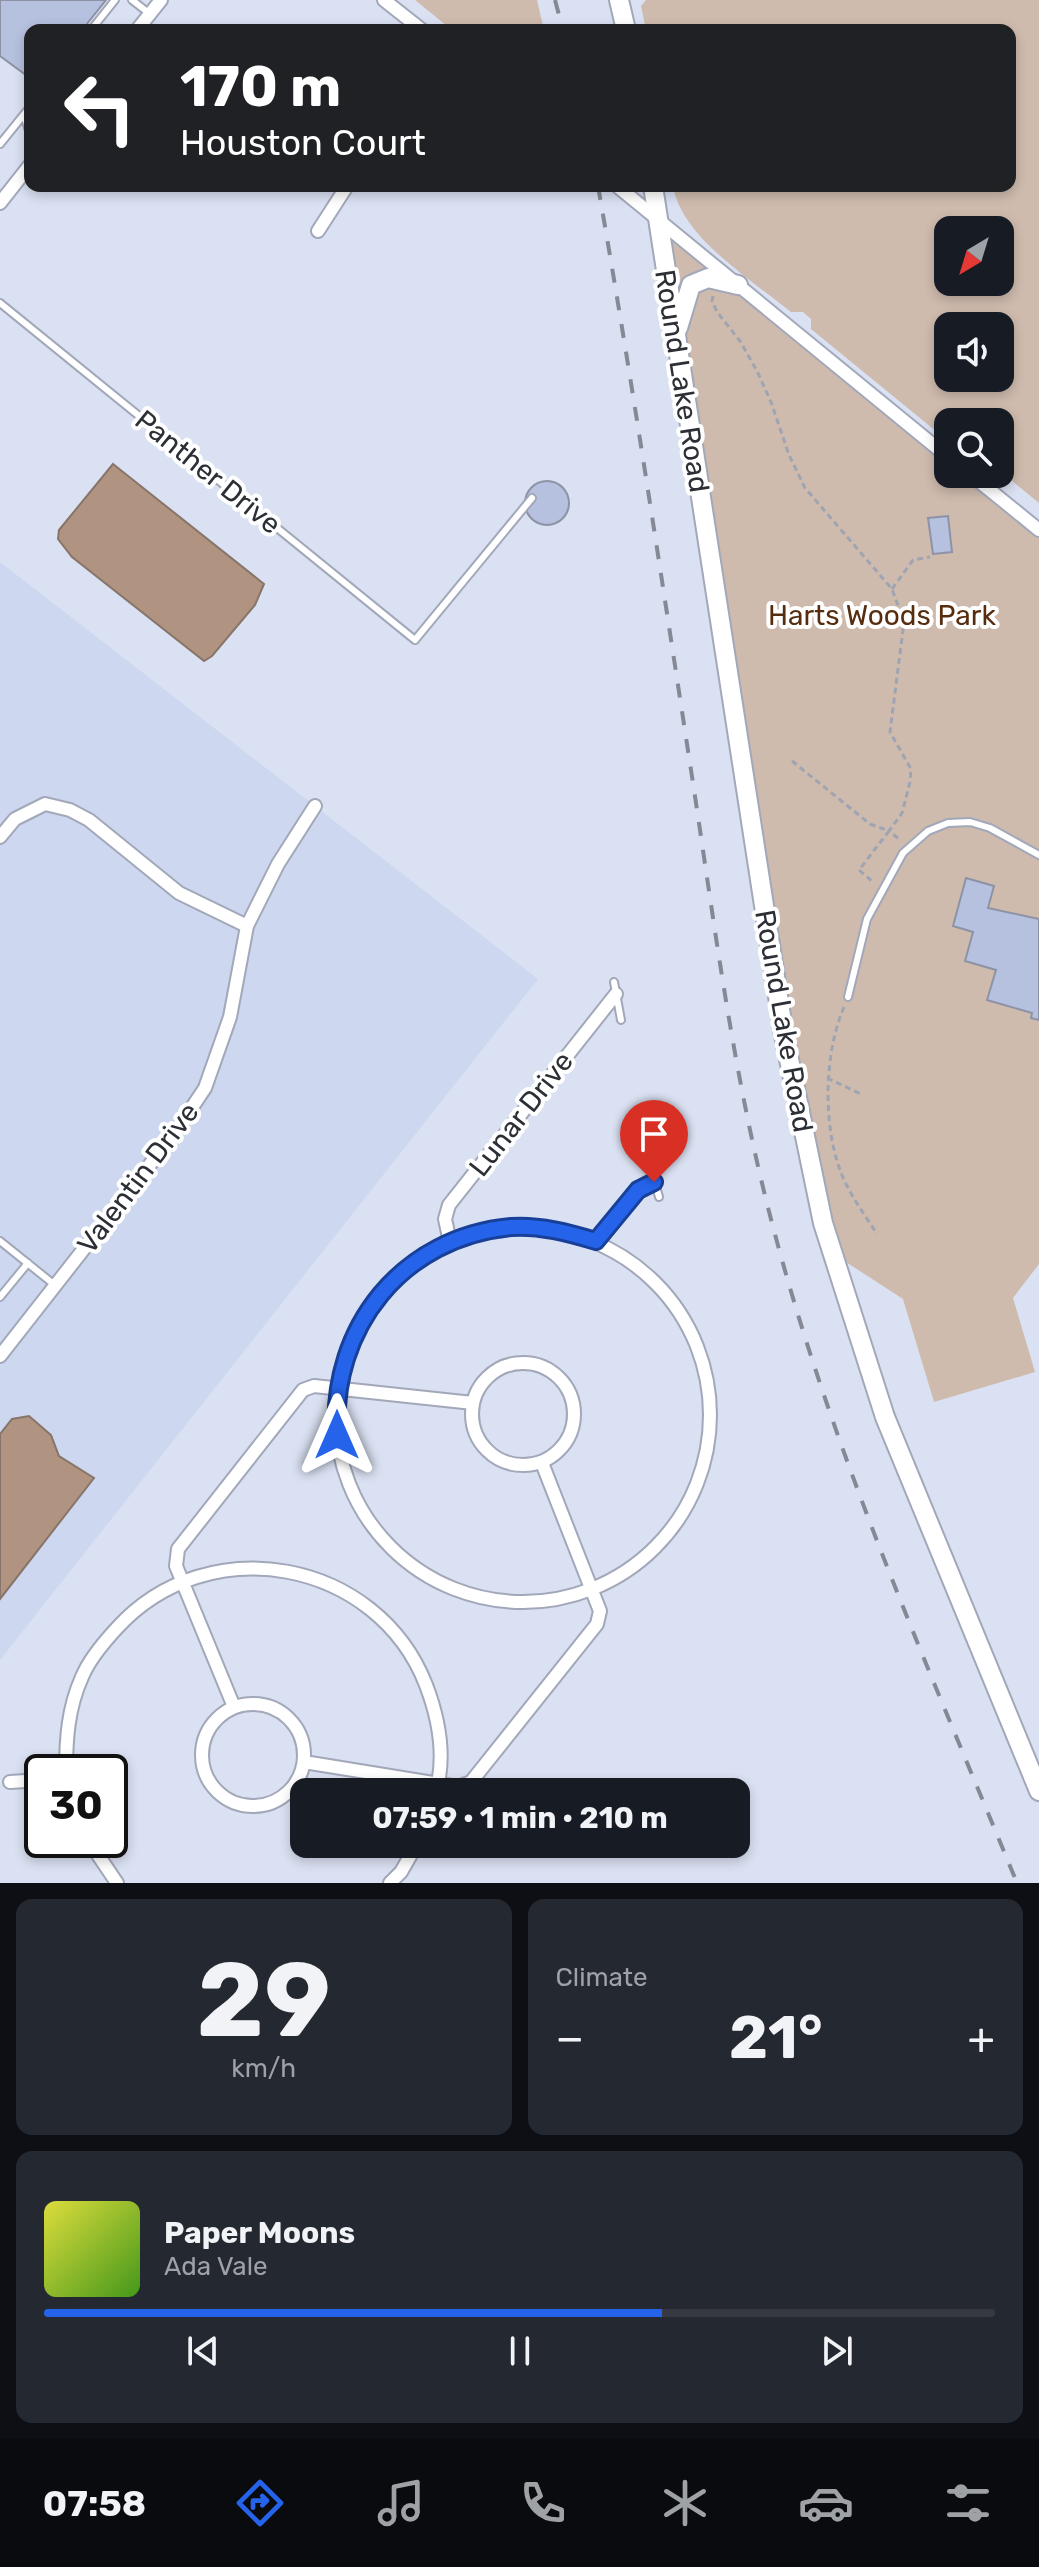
<!DOCTYPE html>
<meta charset="utf-8">
<style>
body{margin:0;font-family:Rubik,sans-serif;background:#242831;color:#f1f3f6;height:100vh;display:flex;flex-direction:column;font-size:30px;white-space:nowrap}
*{box-sizing:border-box;margin:0}
p{font-size:26px;color:#9ea1a6}
.icon{flex:none;width:44px;height:44px;fill:none;stroke:currentColor;stroke-width:2;stroke-linecap:round;stroke-linejoin:round}
.map{position:relative;height:1883px;overflow:hidden}
.details{display:flex;flex-direction:column;gap:16px;padding:16px;background:#0d0f14;flex:1}
.details>*{flex:none}
.top-card{position:absolute;left:24px;top:24px;width:992px;height:168px;border-radius:16px;box-shadow:0 4px 12px #0003;background:#202124;color:#fff;overflow:hidden}
.needle{width:52px;rotate:218deg}
.controls{position:absolute;left:934px;top:216px;display:grid;gap:16px}
.controls a{display:grid;place-items:center;width:80px;height:80px;border-radius:16px;background:#171b24;box-shadow:0 4px 12px #0003;font-size:40px}
.speed{position:absolute;left:24px;top:1754px;display:flex;gap:16px;font-size:40px;font-weight:700;text-align:center}
.speed>*{display:grid;place-content:center;width:104px;height:104px;border-radius:50%;background:#171b24;box-shadow:0 4px 12px #0003;line-height:1}
.speed .limit{border:4px solid #111;border-radius:12px;background:#fff;color:#111}
.pin{position:absolute;display:grid;place-items:center;width:68px;height:68px;color:#fff;margin:-82px -34px;border-radius:50% 50% 50% 0;rotate:-45deg;box-shadow:0 0 8px #0007}
.pin .icon{rotate:45deg}
.me{position:absolute;width:88px;margin:-44px;rotate:0deg;stroke-linejoin:round;filter:drop-shadow(0 0 6px #0008)}
.turn{display:flex;align-items:center;gap:28px;height:168px;padding:0 24px;font-size:36px}
.turn .icon{width:104px;height:104px;stroke-width:2.5}
.turn b{display:block;font-size:56px;line-height:68px}
.big{font-size:60px;font-weight:700;line-height:1.1}
.details .tile{flex:1;display:flex;flex-direction:column;justify-content:center;gap:12px;min-width:0;padding:0 28px;border-radius:16px;background:#242831}
.details .dial{align-items:center;gap:0}
.dial b{font-size:104px;line-height:1}
.song{display:flex;align-items:center;gap:24px}
.cover{width:96px;height:96px;border-radius:12px;background:linear-gradient(135deg,hsl(60 70% 55%),hsl(100 70% 35%))}
.played{height:8px;border-radius:4px;background:linear-gradient(90deg,#2563eb 65%,#363941 65%)}
.keys{display:flex;justify-content:space-around;direction:ltr}
.heat{display:flex;justify-content:space-between;align-items:center;font-size:44px;direction:ltr}
.details .tiles{flex:1;display:grid;gap:16px;grid-template-columns:1fr 1fr}
.tile:last-child{grid-column:span 2}
.trip{position:absolute;left:290px;top:1778px;width:460px;height:80px;border-radius:16px;background:#171b24;box-shadow:0 4px 12px #0003;font-weight:700;line-height:80px;text-align:center}
.tabs{display:flex;height:128px;justify-content:space-around;align-items:center;background:#090b0e;color:#9ea1a6}
.tabs .icon{width:56px;height:56px}
.tabs .active{color:#2563eb}
.tabs b{font-size:36px;color:#f1f3f6}
.map>svg:first-child{display:block}
.built{fill:#cdd7ef}
.green{fill:#cfbbae;fill-rule:evenodd}
.water{fill:#b09381;stroke:#88756a;stroke-width:2}
.building{fill:#b5c1de;stroke:#8d93a4;stroke-width:2}
.lines{fill:none;stroke-linecap:round;stroke-linejoin:round}
.lane-casing{stroke:#a2a8b9;stroke-width:10}
.street-casing{stroke:#a2a8b9;stroke-width:16}
.secondary-casing{stroke:#a2a8b9;stroke-width:22}
.path{stroke:#9fa4b2;stroke-width:3;stroke-dasharray:6 4;stroke-linecap:butt}
.lane{stroke:#fff;stroke-width:6}
.street{stroke:#fff;stroke-width:12}
.secondary{stroke:#fff;stroke-width:18}
.rail{stroke:#848995;stroke-width:4;stroke-dasharray:14 14;stroke-linecap:butt}
.route-casing{stroke:#184099;stroke-width:20}
.route{stroke:#2563eb;stroke-width:14}
.labels{text-anchor:middle;dominant-baseline:central;stroke-width:8;stroke-linejoin:round;paint-order:stroke}
.street-label{font-size:28px;fill:#2c2f35;stroke:#fff}
.park-label{font-size:28px;fill:#562e0f;stroke:#fff}
</style>
<div class="map">
<svg width="1039" height="1883" viewBox="0 0 1039 1883">
<rect width="100%" height="100%" fill="#dae1f2"/>
<path class="built" d="M0 562 538 979 0 1660Z"/>
<path class="green" d="M415 0H537L544 30H452Z
M646 0H1039V503L1000 471V422H948V441L811 329V319L803 312H791C752 280 682 238 673 186H1010V30H646L641 6ZM1000 230V282H948V230ZM1000 326V378H948V326Z
M656 217 948 453V474H974L1039 527V1264L1013 1298 1035 1372 934 1402 903 1299 832 1253Z"/>
<path class="water" d="M113 464 264 584 255 605 212 656 204 661 72 557 58 539 59 530Z
M29 1416 51 1435 59 1456 94 1478 0 1599V1434L12 1419Z"/>
<path class="building" d="M0 0H106L82 30H30V78L0 56Z
M525 503a22 22 0 1 1 44 0a22 22 0 1 1-44 0Z
M948 516 952 552 933 554 928 518Z
M966 878 994 886 988 908 1039 919V1020L1031 1018 1032 1013 987 1000 996 970 965 961 973 932 953 926Z"/>
<g class="lines">
<g class="lane-casing">
<path id="lane" d="M132 0 150 14
M91 30 115 0
M24 115 30 134
M0 144 30 107
M0 303 415 640 532 498
M614 982 621 1020
M848 997 867 919 903 853 928 831 948 823 970 822 990 828 1039 855
M650 1166 659 1197
M0 1241 56 1286
M0 1297 28 1263"/>
</g>
<g class="street-casing">
<path id="street" d="M384 0 422 30
M137 30 161 0
M617 186 948 457
M0 203 30 165
M318 231 347 186
M970 474 1039 530
M0 837 15 819 45 804 70 810 89 820 179 893 247 926
M336 1415a187 187 0 1 1 374 0a187 187 0 1 1-374 0Z
M596 1241 638 1190 654 1182
M450 1242 445 1219 449 1205 616 994
M0 1356 177 1130 205 1088 230 1017 247 926 278 864 315 806
M472 1414a51 51 0 1 1 102 0a51 51 0 1 1-102 0Z
M202 1755a51 51 0 1 1 102 0a51 51 0 1 1-102 0Z
M234 1707 176 1566 178 1549 303 1390 314 1386 473 1403
M304 1762 458 1787 471 1782 597 1624 600 1611 542 1463
M66 1772C66 1739 68 1708 82 1677 89 1660 104 1642 117 1628 208 1528 377 1559 426 1685 439 1719 446 1756 436 1792
M10 1782 42 1780
M88 1840 117 1883
M390 1883 401 1872 417 1844"/>
</g>
<g class="secondary-casing">
<path id="secondary" d="M619 0 626 30
M653 186 784 1035 823 1223 885 1417 1039 1791
M678 328 691 285 708 278 738 285"/>
</g>
<path class="path" d="M713 296 712 301 717 312 740 341 757 371 771 402 789 455 805 488 892 589 904 622 890 732 911 769 910 782 902 813 889 831 899 839
M892 589 913 560 930 557
M792 761 870 824 889 831 859 870 873 882
M844 1007C825 1051 823 1118 838 1164 846 1190 863 1212 877 1234
M827 1078 861 1094"/>
<use href="#lane" class="lane"/>
<use href="#street" class="street"/>
<use href="#secondary" class="secondary"/>
<path class="rail" d="M555 0 563 30
M598 186C632 380 661 575 691 770 712 907 729 1044 761 1179 819 1423 922 1652 1017 1883"/>
</g>
<g class="lines">
<g class="route-casing">
<path id="route" d="M337 1435C330 1327 403 1237 511 1227 540 1225 569 1233 596 1241L638 1190 654 1182"/>
</g>
<use href="#route" class="route"/>
</g>
<g class="labels">
<g class="street-label">
<text transform="translate(682 381) rotate(81)">Round Lake Road</text>
<text transform="translate(208 472) rotate(39)">Panther Drive</text>
<text transform="translate(784 1021) rotate(80)">Round Lake Road</text>
<text transform="translate(521 1114) rotate(-52)">Lunar Drive</text>
<text transform="translate(138 1178) rotate(-53)">Valentin Drive</text>
</g>
<g class="park-label">
<text x="882" y="615">Harts Woods Park</text>
</g>
</g>
</svg>
<div class="controls">
<a><svg class="needle" viewBox="-14 -14 28 28"><path d="M0-13l5 13h-10z" fill="#e53935"/><path d="M0 13l5-13h-10z" fill="#9ea1a6"/></svg></a>
<a><svg class="icon" aria-label="sound" viewBox="0 0 24 24"><path d="M4 9h4l5-4v14l-5-4H4zM17 9q2 3 0 6"/></svg></a>
<a><svg class="icon" aria-label="search" viewBox="0 0 24 24"><circle cx="10" cy="10" r="6"/><path d="M15 15l6 6"/></svg></a>
</div>
<div class="speed"><div class="limit">30</div></div>
<div class="pin" style="left:654px;top:1182px;background:#d93025"><svg class="icon" aria-label="arrive" viewBox="0 0 24 24"><path d="M6 21V4h12l-3 4 3 4H6"/></svg></div>
<svg class="me" style="left:337px;top:1435px" viewBox="-20 -20 40 40"><path d="M0-17L14 15 0 8-14 15z" fill="#2563eb" stroke="#fff" stroke-width="4"/></svg>
<div class="trip">07:59 · 1 min · 210 m</div>
<div class="top-card">
<div class="turn"><svg class="icon" aria-label="left" viewBox="0 0 24 24"><path d="M17 20v-9H6M10 6l-5 5 5 5"/></svg><div><b>170 m</b>Houston Court</div></div>
</div>
</div>
<section class="details">
<div class="tiles">
<div class="tile dial"><b>29</b><p>km/h</p></div>
<div class="tile"><p>Climate</p>
<div class="heat"><a>−</a><b class="big">21°</b><a>+</a></div>
</div>
<div class="tile">
<div class="song"><i class="cover"></i><div><b>Paper Moons</b><p>Ada Vale</p></div></div>
<div class="played"></div>
<div class="keys"><svg class="icon" aria-label="previous" viewBox="0 0 24 24"><path d="M18 5L8 12l10 7zM5 5v14"/></svg><svg class="icon" aria-label="pause" viewBox="0 0 24 24"><path d="M8 5v14M16 5v14"/></svg><svg class="icon" aria-label="next" viewBox="0 0 24 24"><path d="M6 5l10 7-10 7zM19 5v14"/></svg></div>
</div>
</div>
</section>
<nav class="tabs">
<b>07:58</b>
<svg class="icon active" aria-label="directions" viewBox="0 0 24 24"><path d="M12 3l9 9-9 9-9-9zM9 14v-3h6M13 9l2 2-2 2"/></svg>
<svg class="icon" aria-label="music" viewBox="0 0 24 24"><path d="M9 18V5l10-2v13"/><circle cx="6" cy="18" r="3"/><circle cx="16" cy="16" r="3"/></svg>
<svg class="icon" aria-label="phone" viewBox="0 0 24 24"><path d="M5 4h4l2 5-3 2q2 4 5 5l2-3 5 2v4C11 20 4 13 5 4z"/></svg>
<svg class="icon" aria-label="climate" viewBox="0 0 24 24"><path d="M12 3v18M4 7l16 10M4 17L20 7"/></svg>
<svg class="icon" aria-label="car" viewBox="0 0 24 24"><path d="M5 17H2v-5l4-1 3-4h7l3 4 3 1v5h-3M9 17h6M6 11h13"/><circle cx="7" cy="17" r="2"/><circle cx="17" cy="17" r="2"/></svg>
<svg class="icon" aria-label="filters" viewBox="0 0 24 24"><path d="M4 7h16M4 17h16"/><circle cx="9" cy="7" r="2"/><circle cx="15" cy="17" r="2"/></svg>
</nav>
